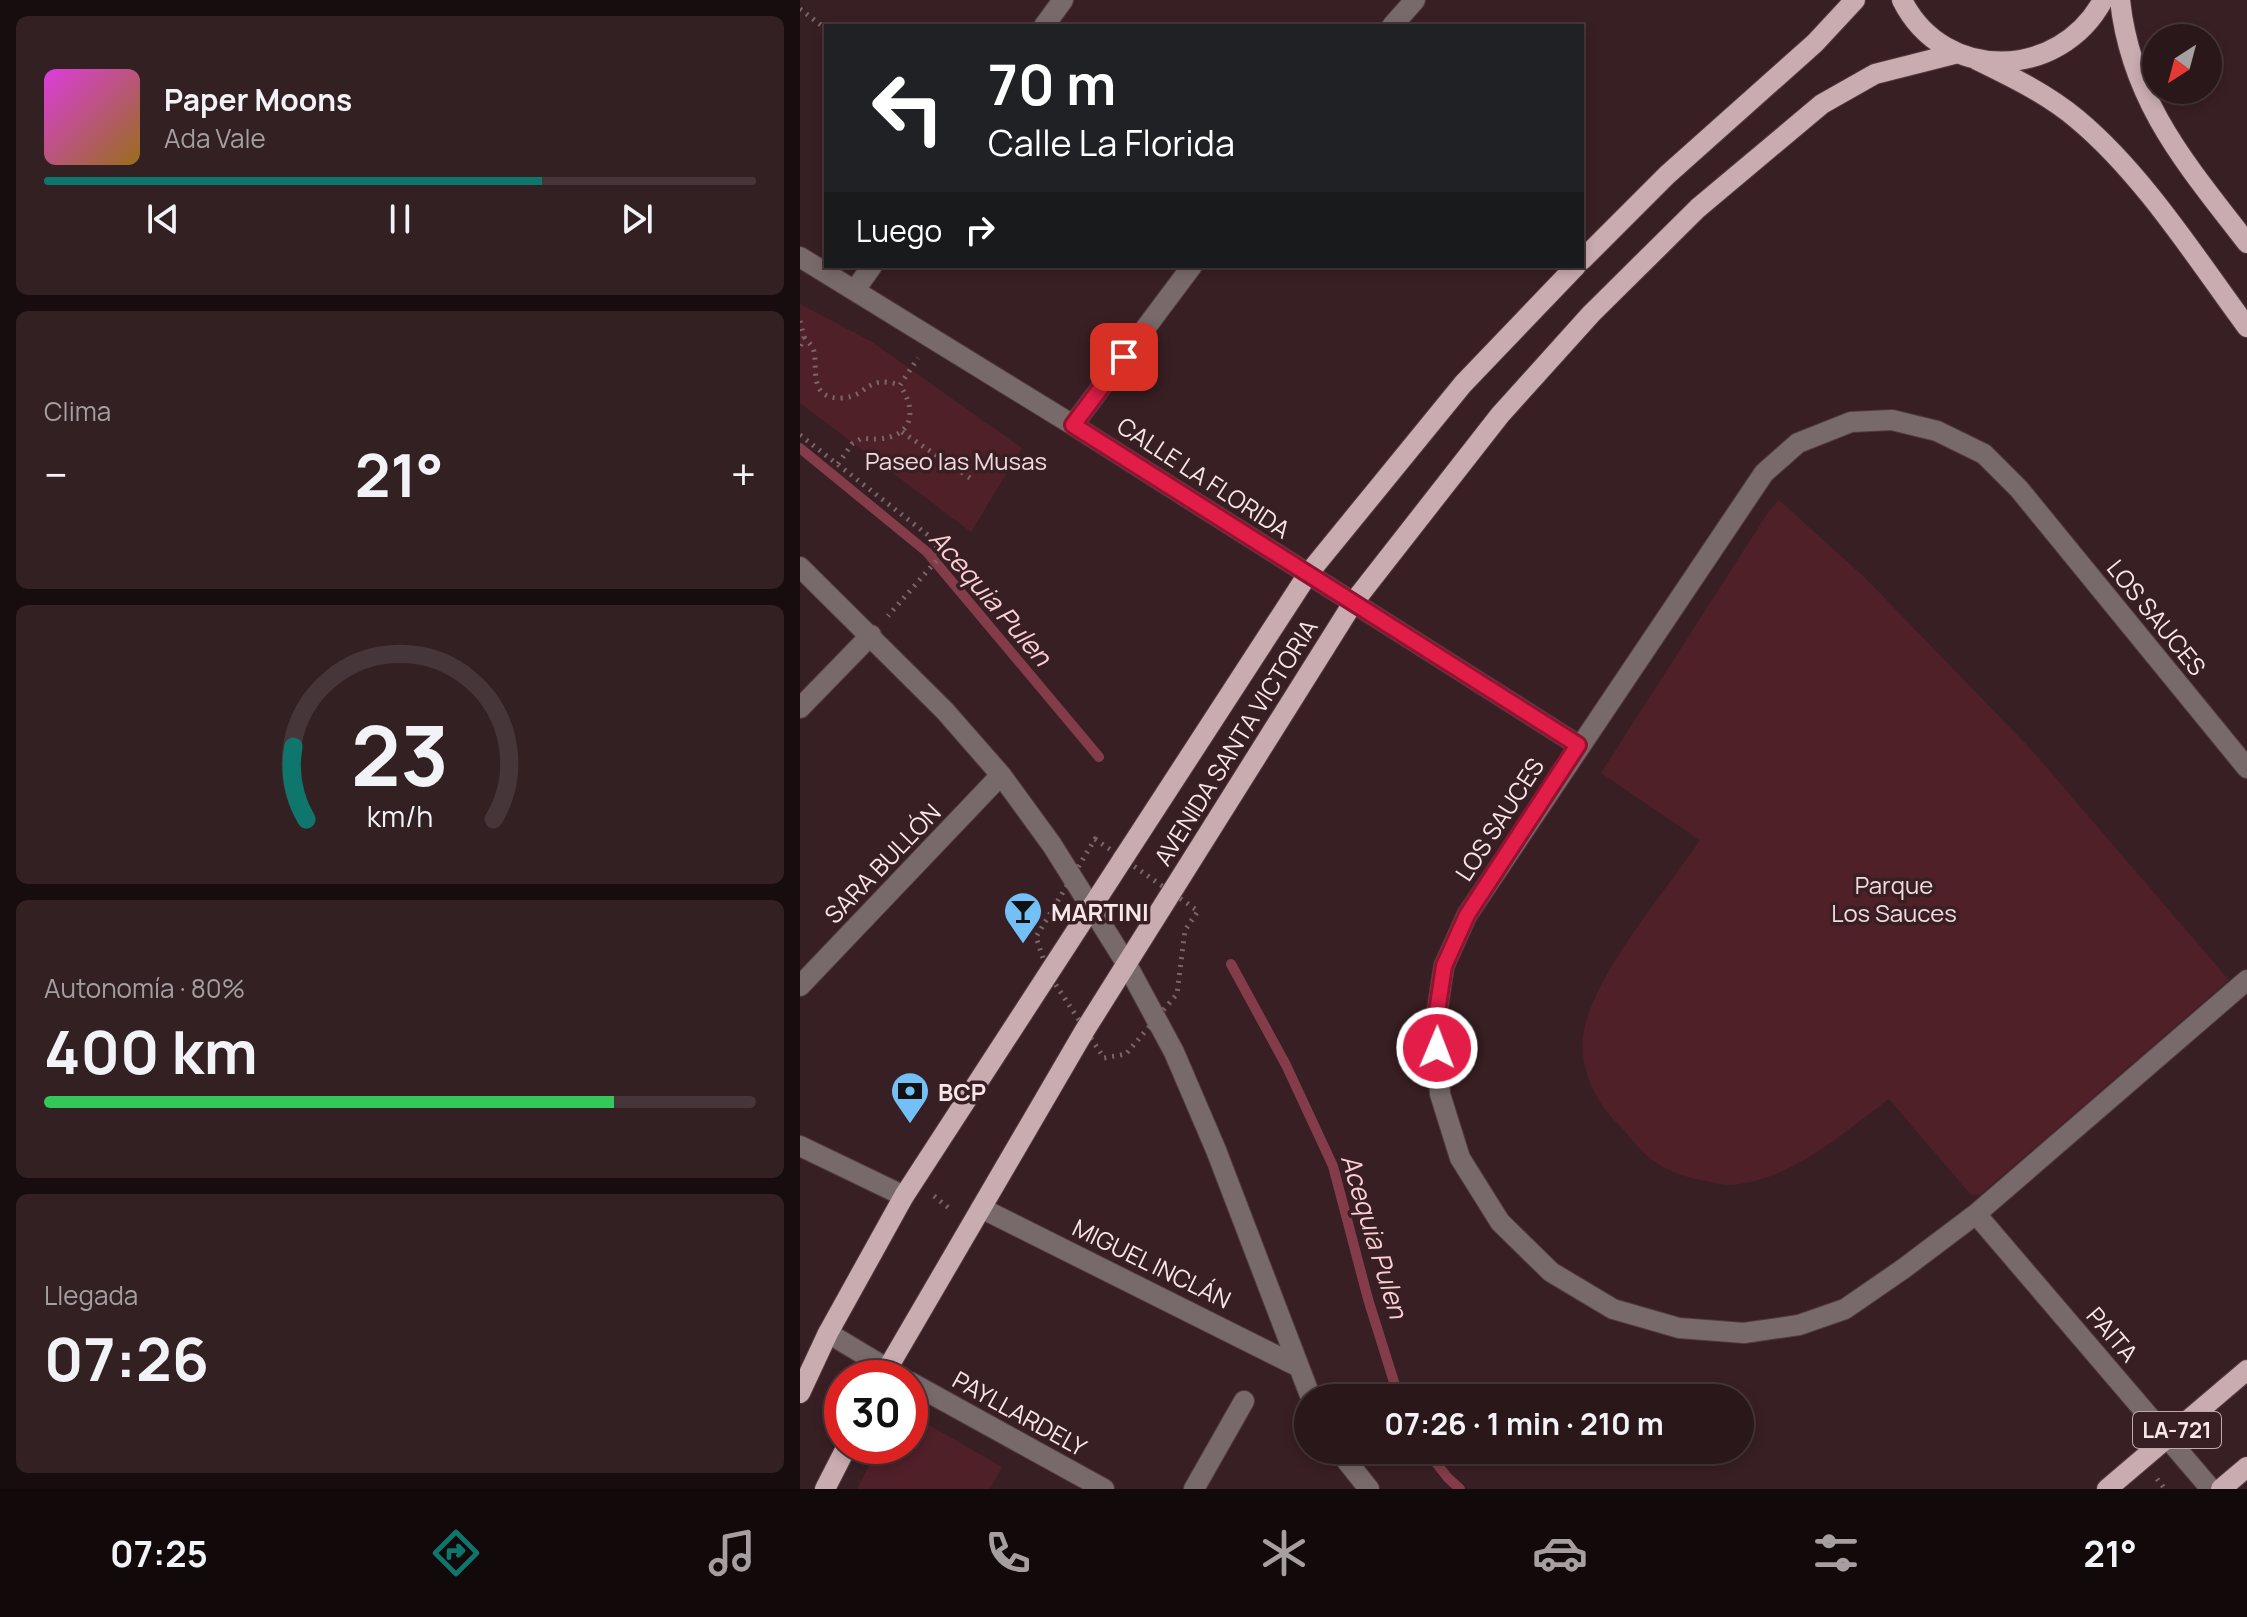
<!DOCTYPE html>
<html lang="es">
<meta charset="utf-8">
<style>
body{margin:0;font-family:Manrope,sans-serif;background:#322023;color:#f1f3f6;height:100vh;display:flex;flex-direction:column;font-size:30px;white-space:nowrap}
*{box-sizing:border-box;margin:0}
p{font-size:26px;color:#a59fa2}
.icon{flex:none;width:44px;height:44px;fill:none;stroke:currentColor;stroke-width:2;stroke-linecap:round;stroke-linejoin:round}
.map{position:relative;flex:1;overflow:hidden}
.sheet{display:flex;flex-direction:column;gap:16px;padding:16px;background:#170d0e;width:800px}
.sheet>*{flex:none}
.banner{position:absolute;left:24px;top:24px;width:760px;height:244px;border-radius:0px;box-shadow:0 4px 12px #0003,0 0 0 2px #463639;background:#202124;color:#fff;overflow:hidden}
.needle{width:52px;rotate:216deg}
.controls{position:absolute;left:1342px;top:24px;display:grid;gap:16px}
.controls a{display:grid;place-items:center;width:80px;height:80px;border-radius:50%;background:#2a171a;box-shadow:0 4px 12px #0003,0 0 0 2px #463639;font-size:40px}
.speed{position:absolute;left:24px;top:1360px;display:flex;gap:16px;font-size:40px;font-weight:700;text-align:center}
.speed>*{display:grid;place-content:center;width:104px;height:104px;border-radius:50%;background:#2a171a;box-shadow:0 4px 12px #0003,0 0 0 2px #463639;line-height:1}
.speed .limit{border:12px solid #d22;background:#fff;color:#111}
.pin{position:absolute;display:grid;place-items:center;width:68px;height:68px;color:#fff;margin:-34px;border-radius:16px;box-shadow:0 4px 12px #0006}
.me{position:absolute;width:88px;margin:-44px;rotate:1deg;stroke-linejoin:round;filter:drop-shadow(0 0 6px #0008)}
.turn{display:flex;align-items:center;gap:28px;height:168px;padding:0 32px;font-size:36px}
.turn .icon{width:104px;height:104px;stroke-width:2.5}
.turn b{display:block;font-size:56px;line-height:68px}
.then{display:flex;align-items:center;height:76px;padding:0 32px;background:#0003;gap:16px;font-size:30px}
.big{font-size:60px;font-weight:700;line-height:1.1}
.sheet .card{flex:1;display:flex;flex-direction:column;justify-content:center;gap:12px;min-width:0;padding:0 28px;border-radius:12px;background:#322023}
.sheet .dial{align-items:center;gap:0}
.dial svg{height:208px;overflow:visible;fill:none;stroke:#463639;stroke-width:7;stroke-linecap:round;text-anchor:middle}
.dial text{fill:#f1f3f6;stroke:none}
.song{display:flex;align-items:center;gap:24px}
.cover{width:96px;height:96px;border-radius:12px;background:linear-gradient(135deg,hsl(300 70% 55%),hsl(40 70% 35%))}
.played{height:8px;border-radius:4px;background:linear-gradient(90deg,#0f766e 70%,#463639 70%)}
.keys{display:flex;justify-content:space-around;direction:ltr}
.heat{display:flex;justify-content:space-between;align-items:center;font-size:44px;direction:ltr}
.charge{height:12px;border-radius:6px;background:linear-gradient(90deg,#34c759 80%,#463639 0)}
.trip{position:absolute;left:494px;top:1384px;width:460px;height:80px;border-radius:40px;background:#2a171a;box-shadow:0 4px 12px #0003,0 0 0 2px #463639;font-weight:700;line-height:80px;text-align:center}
.dock{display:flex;height:128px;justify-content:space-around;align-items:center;background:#11090a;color:#a59fa2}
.dock .icon{width:56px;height:56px}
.dock .selected{color:#0f766e}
.dock b{font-size:36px;color:#f1f3f6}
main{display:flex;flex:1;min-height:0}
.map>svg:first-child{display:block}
.green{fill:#502029}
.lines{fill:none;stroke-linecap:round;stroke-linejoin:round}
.stream{stroke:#843c4a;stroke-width:10}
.minor-casing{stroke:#533b3f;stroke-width:22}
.major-casing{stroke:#533b3f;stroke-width:22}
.path{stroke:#7c6568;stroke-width:5;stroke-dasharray:2 6;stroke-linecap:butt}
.minor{stroke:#786a6b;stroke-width:20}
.major{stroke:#c9acb0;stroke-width:20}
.route-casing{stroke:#92132f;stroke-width:20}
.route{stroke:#e11d48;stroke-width:14}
.labels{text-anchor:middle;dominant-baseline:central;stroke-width:7;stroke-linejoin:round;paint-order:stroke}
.shield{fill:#381f23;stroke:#beaaad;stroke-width:2}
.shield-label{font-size:22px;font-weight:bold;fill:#f8e6e8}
.park-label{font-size:24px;fill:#f1dadd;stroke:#381f23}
.street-label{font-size:24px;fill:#f8e6e8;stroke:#381f23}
.poi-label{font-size:24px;font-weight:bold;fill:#f8e6e8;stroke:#381f23;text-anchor:start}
.water-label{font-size:26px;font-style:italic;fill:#fccfd4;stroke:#381f23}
</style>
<main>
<section class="sheet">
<div class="card">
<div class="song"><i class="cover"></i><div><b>Paper Moons</b><p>Ada Vale</p></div></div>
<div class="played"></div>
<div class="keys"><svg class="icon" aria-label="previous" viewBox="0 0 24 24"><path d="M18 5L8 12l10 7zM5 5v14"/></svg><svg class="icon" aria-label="pause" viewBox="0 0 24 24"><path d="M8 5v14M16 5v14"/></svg><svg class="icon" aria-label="next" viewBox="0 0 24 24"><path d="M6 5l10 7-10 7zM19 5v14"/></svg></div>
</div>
<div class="card"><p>Clima</p>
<div class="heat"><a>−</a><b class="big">21°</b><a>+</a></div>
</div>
<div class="card dial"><svg viewBox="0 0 100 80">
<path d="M14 69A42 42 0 1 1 86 69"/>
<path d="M14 69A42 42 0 0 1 9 41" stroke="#0f766e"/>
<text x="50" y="56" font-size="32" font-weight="700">23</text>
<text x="50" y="72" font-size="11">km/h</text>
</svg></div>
<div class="card"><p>Autonomía · 80%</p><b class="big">400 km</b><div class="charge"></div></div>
<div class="card"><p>Llegada</p><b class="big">07:26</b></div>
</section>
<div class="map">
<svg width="1447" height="1489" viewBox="0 0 1447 1489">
<rect width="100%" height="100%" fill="#381f23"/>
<path class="green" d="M0 304 72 342 222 448 171 532 0 403Z
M979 500 1064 577 1228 746 1429 980 1181 1194 1171 1195 1089 1099C1042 1133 993 1180 931 1185 922 1185 911 1182 901 1180 884 1177 866 1170 851 1159 839 1150 829 1135 818 1124 795 1102 777 1064 784 1031 795 973 866 891 900 840L801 773 969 511Z
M110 1414 202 1467 190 1489H57L79 1446H110Z"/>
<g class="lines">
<path class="stream" d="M0 448 127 552 299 757
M431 964 486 1065 533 1166 568 1299 599 1398
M626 1450 648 1478 660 1489"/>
<g class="minor-casing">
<path id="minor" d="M244 26 263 0
M592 26 615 0
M0 257 273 425 778 745
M55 290 72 266
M273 425 392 266
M0 567 145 711 201 775 252 845 326 963 374 1052 416 1150 511 1398
M0 708 71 635
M1447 768 1219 489 1184 454 1137 431 1092 420 1051 422 998 443 964 473 667 915 644 966 635 1025 640 1094 660 1158 700 1222 751 1272 813 1309 879 1328 944 1333 999 1325 1045 1309 1103 1269 1176 1214 1447 980
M0 986 201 775
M0 1146 104 1196
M181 1208 499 1367
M1176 1214 1411 1489
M28 1333 103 1378
M110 1382 304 1489
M538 1450 569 1489
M394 1489 444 1401"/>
</g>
<g class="major-casing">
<path id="major" d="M1102 0C1144 84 1260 80 1303 0
M1320 0C1331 102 1387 165 1447 243
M1177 60C1212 77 1247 94 1277 119 1343 174 1396 258 1447 327
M782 260 867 175 1015 43 1055 0
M82 1378 285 1030 553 603 700 415 791 314 898 208 1022 104 1075 74 1158 53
M0 1393 28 1333 104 1196 508 574 663 384 776 266
M25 1489 47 1446
M1307 1489 1447 1370
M1421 1489 1447 1467"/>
</g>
<path class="path" d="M0 9 26 29
M0 321 4 337 0 347
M4 337C8 342 13 346 14 352 18 370 8 399 42 398 68 397 65 374 100 385
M102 432 170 478
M0 435 133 539 138 550 137 560 88 616
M38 464 52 444 62 438C102 444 124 422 100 385L118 358
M295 839 398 911 385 930 377 994 326 1054 304 1058 248 973 236 937Z
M134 1196 151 1210
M1357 1479 1365 1489"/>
<use href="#minor" class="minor"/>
<use href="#major" class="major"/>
</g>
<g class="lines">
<g class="route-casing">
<path id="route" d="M324 357 273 425 778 745 667 915 644 966 635 1025 637 1048"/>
</g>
<use href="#route" class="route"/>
</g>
<defs>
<g id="bar-pin" transform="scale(2)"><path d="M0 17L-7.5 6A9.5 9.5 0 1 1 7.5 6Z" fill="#73c0f6" stroke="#381f23"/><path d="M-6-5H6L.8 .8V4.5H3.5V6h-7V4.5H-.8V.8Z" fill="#111"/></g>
<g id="bank-pin" transform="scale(2)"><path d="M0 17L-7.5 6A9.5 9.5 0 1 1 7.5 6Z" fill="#73c0f6" stroke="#381f23"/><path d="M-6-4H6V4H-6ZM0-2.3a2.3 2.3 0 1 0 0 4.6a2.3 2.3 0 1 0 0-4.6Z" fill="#111"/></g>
</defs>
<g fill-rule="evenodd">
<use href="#bar-pin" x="223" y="911"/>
<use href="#bank-pin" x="110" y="1091"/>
</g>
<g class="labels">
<rect class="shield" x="1333" y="1412" width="88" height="36" rx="6"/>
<g class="shield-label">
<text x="1377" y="1430">LA-721</text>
</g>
<g class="park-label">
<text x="156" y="460">Paseo las Musas</text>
<text x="1094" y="884">Parque<tspan x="1094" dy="28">Los Sauces</tspan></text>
</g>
<g class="street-label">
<text transform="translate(404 477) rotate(33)">CALLE LA FLORIDA</text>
<text transform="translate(1357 617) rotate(51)">LOS SAUCES</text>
<text transform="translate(435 742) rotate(-58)">AVENIDA SANTA VICTORIA</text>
<text transform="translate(699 819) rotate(-57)">LOS SAUCES</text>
<text transform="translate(82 863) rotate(-46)">SARA BULLÓN</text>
<text transform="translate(352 1263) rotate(26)">MIGUEL INCLÁN</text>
<text transform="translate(1313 1334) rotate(49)">PAITA</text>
<text transform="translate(220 1413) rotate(29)">PAYLLARDELY</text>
</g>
<g class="poi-label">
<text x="251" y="911">MARTINI</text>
<text x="138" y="1091">BCP</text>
</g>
<g class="water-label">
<text transform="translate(191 597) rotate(49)">Acequia Pulen</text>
<text transform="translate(575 1236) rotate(73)">Acequia Pulen</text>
</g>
</g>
</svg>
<div class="controls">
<a><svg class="needle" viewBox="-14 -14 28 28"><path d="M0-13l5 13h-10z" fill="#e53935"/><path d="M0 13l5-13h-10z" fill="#a59fa2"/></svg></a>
</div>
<div class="speed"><div class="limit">30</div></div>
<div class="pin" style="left:324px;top:357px;background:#d93025"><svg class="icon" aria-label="arrive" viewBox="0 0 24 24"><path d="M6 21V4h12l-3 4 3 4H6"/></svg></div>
<svg class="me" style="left:637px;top:1048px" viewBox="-20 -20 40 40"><circle r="17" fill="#e11d48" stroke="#fff" stroke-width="3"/><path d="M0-11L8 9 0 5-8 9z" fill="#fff"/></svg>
<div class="trip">07:26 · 1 min · 210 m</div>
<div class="banner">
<div class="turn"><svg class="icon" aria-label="left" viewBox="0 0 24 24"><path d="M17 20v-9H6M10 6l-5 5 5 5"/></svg><div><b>70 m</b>Calle La Florida</div></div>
<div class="then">Luego<svg class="icon" aria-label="right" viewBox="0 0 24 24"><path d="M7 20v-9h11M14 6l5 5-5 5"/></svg></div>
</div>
</div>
</main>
<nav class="dock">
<b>07:25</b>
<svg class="icon selected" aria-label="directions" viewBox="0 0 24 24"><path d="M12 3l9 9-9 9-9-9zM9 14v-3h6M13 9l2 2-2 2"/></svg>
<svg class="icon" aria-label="music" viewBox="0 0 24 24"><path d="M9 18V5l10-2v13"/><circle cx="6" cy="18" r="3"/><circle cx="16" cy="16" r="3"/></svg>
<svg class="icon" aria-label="phone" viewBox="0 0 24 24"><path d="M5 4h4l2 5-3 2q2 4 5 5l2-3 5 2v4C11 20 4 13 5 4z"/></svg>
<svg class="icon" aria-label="climate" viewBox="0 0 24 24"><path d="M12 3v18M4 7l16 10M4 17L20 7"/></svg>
<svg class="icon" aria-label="car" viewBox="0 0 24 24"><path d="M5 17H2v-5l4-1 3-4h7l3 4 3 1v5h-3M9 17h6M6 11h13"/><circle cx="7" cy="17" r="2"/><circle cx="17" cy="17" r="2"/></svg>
<svg class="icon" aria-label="filters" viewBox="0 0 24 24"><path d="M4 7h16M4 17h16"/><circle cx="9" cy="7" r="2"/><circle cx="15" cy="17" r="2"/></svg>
<b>21°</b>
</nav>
